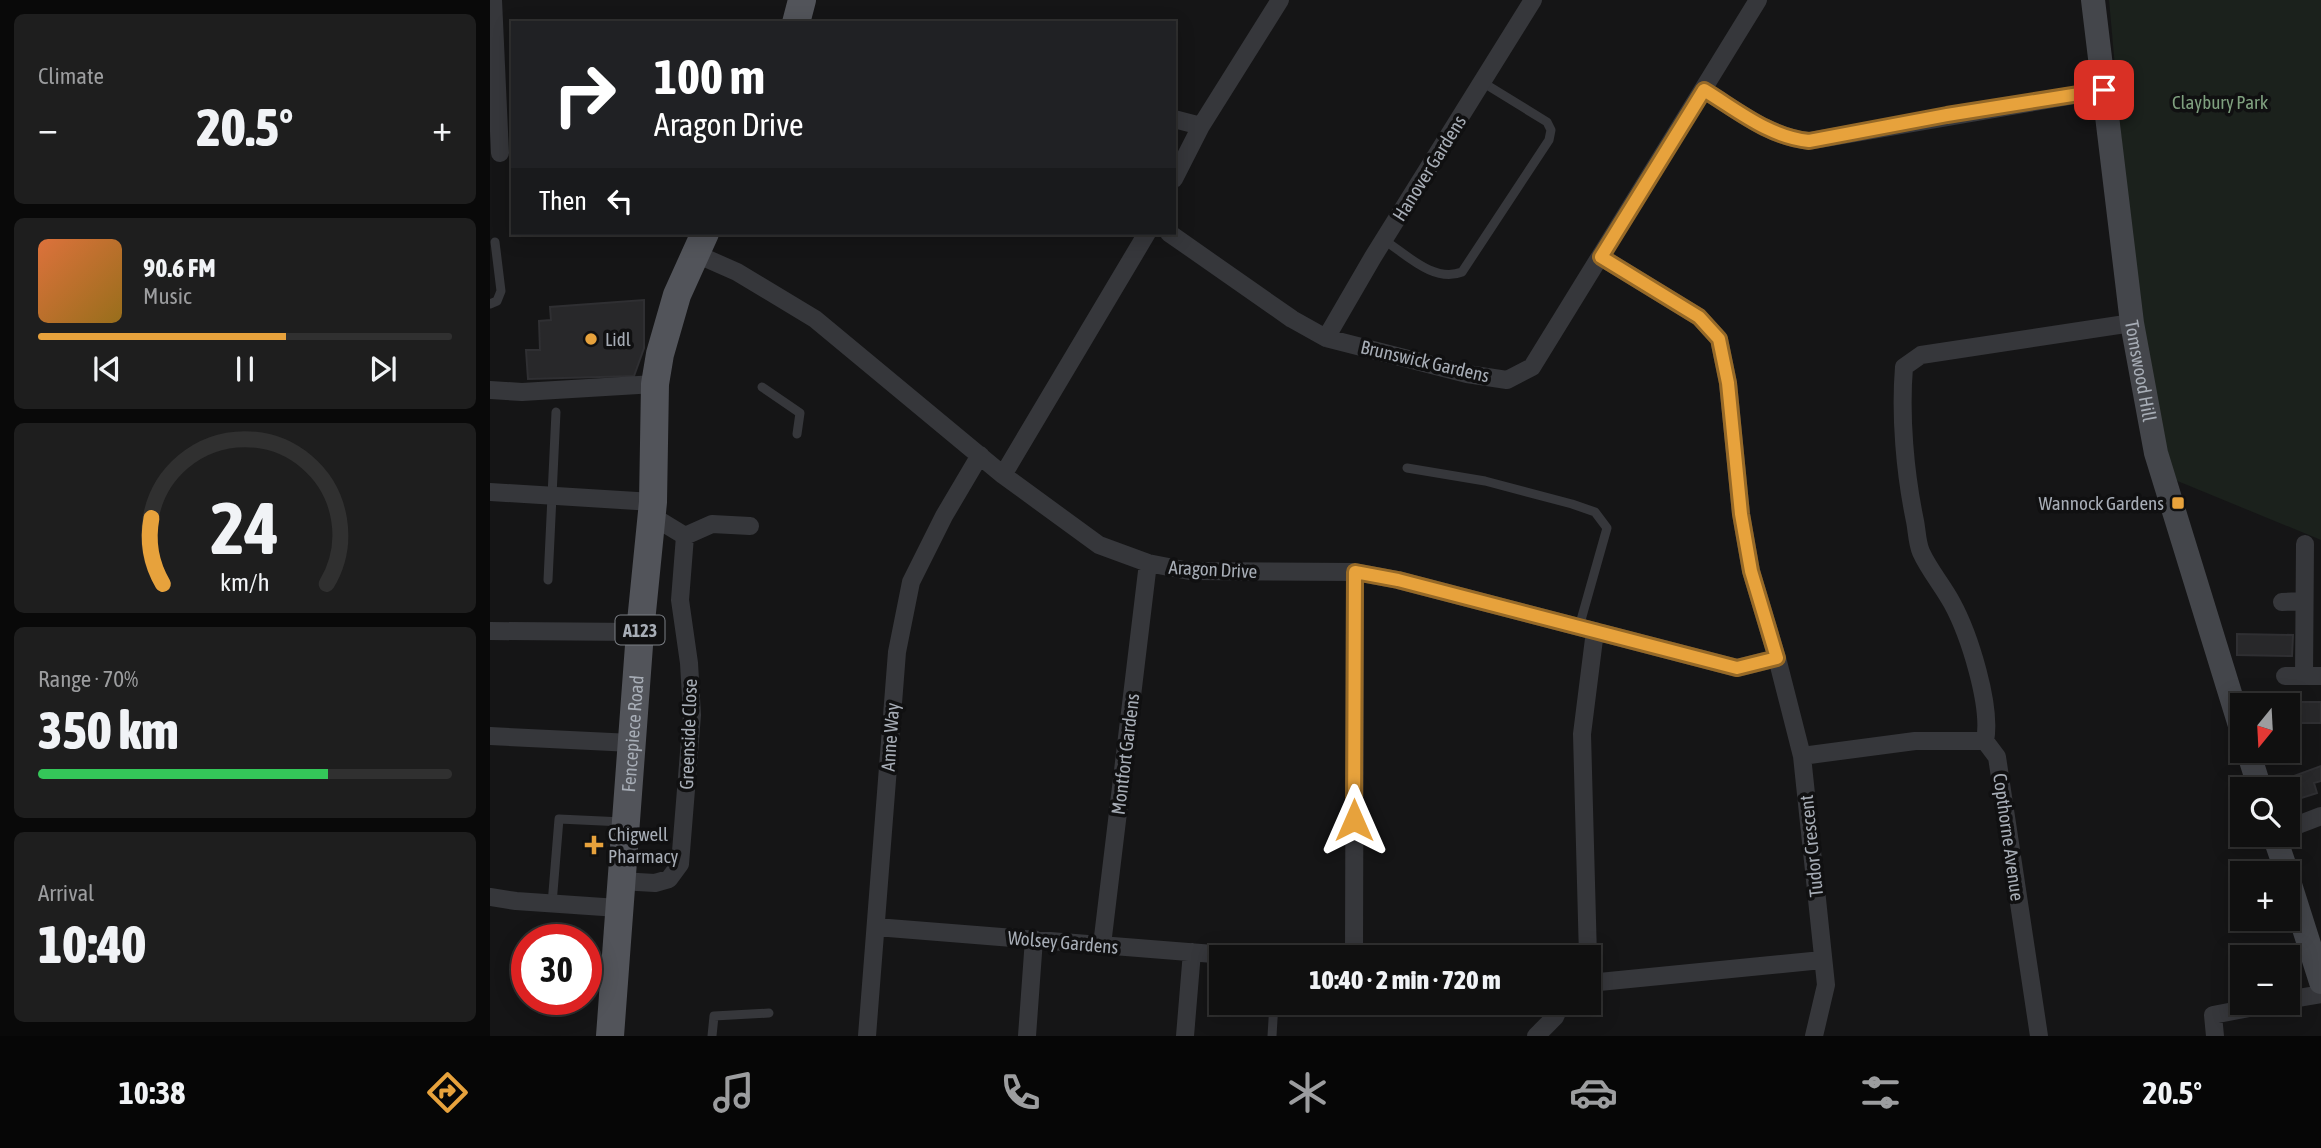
<!DOCTYPE html>
<meta charset="utf-8">
<style>
body{margin:0;font-family:"Asap Condensed",sans-serif;background:#1e1e1e;color:#f1f3f6;height:100vh;display:flex;flex-direction:column;font-size:26px;white-space:nowrap}
*{box-sizing:border-box;margin:0}
p{font-size:23px;color:#9c9d9f}
.icon{flex:none;width:38px;height:38px;fill:none;stroke:currentColor;stroke-width:2;stroke-linecap:round;stroke-linejoin:round}
.map{position:relative;flex:1;overflow:hidden}
.drawer{display:flex;flex-direction:column;gap:14px;padding:14px;background:#090909;width:490px}
.drawer>*{flex:none}
.guide{position:absolute;left:21px;top:21px;width:665px;height:214px;border-radius:0px;box-shadow:0 4px 18px #0003,0 0 0 2px #303030;background:#202124;color:#fff;overflow:hidden}
.needle{width:46px;rotate:198deg}
.controls{position:absolute;left:1740px;top:693px;display:grid;gap:14px}
.controls a{display:grid;place-items:center;width:70px;height:70px;border-radius:0px;background:#101010;box-shadow:0 4px 18px #0003,0 0 0 2px #303030;font-size:35px}
.speed{position:absolute;left:21px;top:924px;display:flex;gap:14px;font-size:35px;font-weight:700;text-align:center}
.speed>*{display:grid;place-content:center;width:91px;height:91px;border-radius:50%;background:#101010;box-shadow:0 4px 18px #0003,0 0 0 2px #303030;line-height:1}
.speed .limit{border:10px solid #d22;background:#fff;color:#111}
.pin{position:absolute;display:grid;place-items:center;width:60px;height:60px;color:#fff;margin:-30px;border-radius:14px;box-shadow:0 4px 10px #0006}
.me{position:absolute;width:77px;margin:-38px;rotate:0deg;stroke-linejoin:round;filter:drop-shadow(0 0 5px #0008)}
.turn{display:flex;align-items:center;gap:24px;height:147px;padding:0 28px;font-size:32px}
.turn .icon{width:91px;height:91px;stroke-width:2.5}
.turn b{display:block;font-size:49px;line-height:60px}
.then{display:flex;align-items:center;height:66px;padding:0 28px;background:#0003;gap:14px;font-size:26px}
.big{font-size:52px;font-weight:800;line-height:1.1}
.drawer .tile{flex:1;display:flex;flex-direction:column;justify-content:center;gap:10px;min-width:0;padding:0 24px;border-radius:10px;background:#1e1e1e}
.drawer .dial{align-items:center;gap:0}
.dial svg{height:182px;overflow:visible;fill:none;stroke:#303030;stroke-width:7;stroke-linecap:round;text-anchor:middle}
.dial text{fill:#f1f3f6;stroke:none}
.song{display:flex;align-items:center;gap:21px}
.cover{width:84px;height:84px;border-radius:10px;background:linear-gradient(135deg,hsl(20 70% 55%),hsl(40 70% 35%))}
.played{height:7px;border-radius:4px;background:linear-gradient(90deg,#e7a23c 60%,#303030 60%)}
.keys{display:flex;justify-content:space-around;direction:ltr}
.heat{display:flex;justify-content:space-between;align-items:center;font-size:38px;direction:ltr}
.charge{height:10px;border-radius:5px;background:linear-gradient(90deg,#34c759 70%,#303030 0)}
.trip{position:absolute;left:719px;top:945px;width:392px;height:70px;border-radius:0px;background:#101010;box-shadow:0 4px 18px #0003,0 0 0 2px #303030;font-weight:800;line-height:70px;text-align:center}
.dock{display:flex;height:112px;justify-content:space-around;align-items:center;background:#060606;color:#9c9d9f}
.dock .icon{width:49px;height:49px}
.dock .on{color:#e7a23c}
.dock b{font-size:32px;color:#f1f3f6}
main{display:flex;flex:1;min-height:0}
.map>svg:first-child{display:block}
.green{fill:#1b211c}
.building{fill:#28282a;stroke:#2f2f32;stroke-width:2}
.lines{fill:none;stroke-linecap:round;stroke-linejoin:round}
.lane{stroke:#36373b;stroke-width:9}
.street{stroke:#36373b;stroke-width:18}
.secondary{stroke:#44464b;stroke-width:24}
.primary{stroke:#52545a;stroke-width:28}
.route-casing{stroke:#966927;stroke-width:18}
.route{stroke:#e7a23c;stroke-width:12}
.poi-dot{fill:#e7a23c;stroke:#101011;stroke-width:2.5}
.labels{text-anchor:middle;dominant-baseline:central;stroke-width:7;stroke-linejoin:round;paint-order:stroke}
.shield{fill:#101011;stroke:#7a7e84;stroke-width:2}
.shield-label{font-size:18px;font-weight:bold;fill:#a7adb6}
.park-label{font-size:19px;fill:#7fa07f;stroke:#101011}
.street-label{font-size:19px;fill:#a7adb6;stroke:#101011}
.poi-label{font-size:19px;fill:#a7adb6;stroke:#101011;text-anchor:start}
</style>
<main>
<section class="drawer">
<div class="tile"><p>Climate</p>
<div class="heat"><a>−</a><b class="big">20.5°</b><a>+</a></div>
</div>
<div class="tile">
<div class="song"><i class="cover"></i><div><b>90.6 FM</b><p>Music</p></div></div>
<div class="played"></div>
<div class="keys"><svg class="icon" aria-label="previous" viewBox="0 0 24 24"><path d="M18 5L8 12l10 7zM5 5v14"/></svg><svg class="icon" aria-label="pause" viewBox="0 0 24 24"><path d="M8 5v14M16 5v14"/></svg><svg class="icon" aria-label="next" viewBox="0 0 24 24"><path d="M6 5l10 7-10 7zM19 5v14"/></svg></div>
</div>
<div class="tile dial"><svg viewBox="0 0 100 80">
<path d="M14 69A42 42 0 1 1 86 69"/>
<path d="M14 69A42 42 0 0 1 9 40" stroke="#e7a23c"/>
<text x="50" y="56" font-size="32" font-weight="700">24</text>
<text x="50" y="72" font-size="11">km/h</text>
</svg></div>
<div class="tile"><p>Range · 70%</p><b class="big">350 km</b><div class="charge"></div></div>
<div class="tile"><p>Arrival</p><b class="big">10:40</b></div>
</section>
<div class="map">
<svg width="1831" height="1036" viewBox="0 0 1831 1036">
<rect width="100%" height="100%" fill="#151516"/>
<path class="green" d="M1619 0H1831V540L1685 480 1650 346Z"/>
<path class="building" d="M154 300V348L144 376 38 379 36 350H50L49 321 61 320 60 307Z
M1747 634 1803 635 1802 656 1747 655Z
M1780 702H1831V723H1797V705H1780Z
M1831 766V781L1824 783 1827 793 1808 799 1801 777Z"/>
<g class="lines">
<path class="lane" d="M894 240C917 255 944 283 972 272L1059 140 1061 130 1057 122 992 82
M0 304 7 301 11 291 5 242
M272 387 310 413 307 434
M917 468 995 481 1082 504 1105 512 1117 528 1089 627
M58 580 66 412
M62 904 69 819 133 822
M222 1036 224 1016 279 1013
M782 1036 784 1003"/>
<path class="street" d="M3 0 10 153
M1214 90C1247 110 1279 137 1319 141L1614 90
M684 119 711 126
M684 179 711 126 790 0
M679 233 802 319 836 338 977 374 1017 380 1042 367 1268 0
M204 253 247 272 325 319 513 475 609 545 658 563 699 571 865 572 908 580 1247 668 1287 658
M1111 257 1209 317 1229 339 1238 383 1251 514 1261 571 1287 658 1312 756 1336 985 1324 1036
M836 338 883 257 1043 0
M0 390 32 392 165 384
M513 475 657 233
M0 492 163 502
M159 523 172 522 195 536 222 524 260 526
M1792 602 1813 601
M0 631 150 632
M1795 676H1831
M1814 676 1815 544
M0 736 142 743
M1495 741C1502 706 1479 634 1462 603 1453 586 1439 570 1431 552 1427 543 1427 531 1425 521 1415 473 1410 416 1414 367L1431 355 1642 323
M1312 756 1425 741H1495L1507 757 1549 1036
M1797 829 1831 816
M130 881 165 883 179 879 190 864 202 715 199 663 190 600 195 536
M0 897 26 901 128 908
M386 927 761 957
M612 945 658 563
M864 957 865 572
M1098 957 1092 734 1105 631
M1099 983 1332 960
M1797 1000 1831 994
M377 1036 407 652 421 582 454 516 490 455
M537 1036 544 939
M695 1036 702 952
M1046 1036 1065 1017 1071 1003
M1725 1036 1723 1015 1785 1003"/>
<g class="secondary">
<path id="s1" d="M1603 0 1642 323 1666 453 1752 732"/>
<path d="M1758 751 1770 789"/>
<path d="M1784 835 1797 873"/>
<path d="M1797 875 1831 982"/>
</g>
<g class="primary">
<path d="M306 23 312 0"/>
<path id="s2" d="M120 1036 150 632 163 502 165 384 170 354 187 295 215 233"/>
</g>
</g>
<g class="lines">
<g class="route-casing">
<path id="route" d="M864 820 865 572 908 580 1247 668 1287 658 1261 571 1251 514 1238 383 1229 339 1209 317 1111 257 1214 90C1247 110 1279 137 1319 141L1457 115 1614 90"/>
</g>
<use href="#route" class="route"/>
</g>
<g class="poi-dot">
<circle cx="101" cy="339" r="7"/>
<rect x="1681" y="496" width="14" height="14" rx="3.5"/>
<path d="M100.5 834.5h7v7h7v7h-7v7h-7v-7h-7v-7h7z"/>
</g>
<g class="labels">
<rect class="shield" x="125.5" y="615.5" width="49" height="29" rx="5"/>
<g class="shield-label">
<text x="150" y="630">A123</text>
</g>
<g class="park-label">
<text x="1730" y="102">Claybury Park</text>
</g>
<g class="street-label">
<text transform="translate(939 168) rotate(-58)">Hanover Gardens</text>
<text transform="translate(935 361) rotate(13)">Brunswick Gardens</text>
<text stroke="none"><textPath href="#s1" startOffset="374">Tomswood Hill</textPath></text>
<text transform="translate(723 569) rotate(3)">Aragon Drive</text>
<text transform="translate(198 734) rotate(-88)">Greenside Close</text>
<text stroke="none"><textPath href="#s2" startOffset="303">Fencepiece Road</textPath></text>
<text transform="translate(400 737) rotate(-86)">Anne Way</text>
<text transform="translate(635 754) rotate(-83)">Montfort Gardens</text>
<text transform="translate(1519 837) rotate(82)">Copthorne Avenue</text>
<text transform="translate(1321 846) rotate(-96)">Tudor Crescent</text>
<text transform="translate(573 942) rotate(5)">Wolsey Gardens</text>
</g>
<g class="poi-label">
<text x="115" y="339">Lidl</text>
<text x="1674" y="503" text-anchor="end">Wannock Gardens</text>
<text x="118" y="834">Chigwell<tspan x="118" dy="22">Pharmacy</tspan></text>
</g>
</g>
</svg>
<div class="controls">
<a><svg class="needle" viewBox="-14 -14 28 28"><path d="M0-13l5 13h-10z" fill="#e53935"/><path d="M0 13l5-13h-10z" fill="#9c9d9f"/></svg></a>
<a><svg class="icon" aria-label="search" viewBox="0 0 24 24"><circle cx="10" cy="10" r="6"/><path d="M15 15l6 6"/></svg></a>
<a>+</a>
<a>−</a>
</div>
<div class="speed"><div class="limit">30</div></div>
<div class="pin" style="left:1614px;top:90px;background:#d93025"><svg class="icon" aria-label="arrive" viewBox="0 0 24 24"><path d="M6 21V4h12l-3 4 3 4H6"/></svg></div>
<svg class="me" style="left:864px;top:820px" viewBox="-20 -20 40 40"><path d="M0-17L14 15 0 8-14 15z" fill="#e7a23c" stroke="#fff" stroke-width="4"/></svg>
<div class="trip">10:40 · 2 min · 720 m</div>
<div class="guide">
<div class="turn"><svg class="icon" aria-label="right" viewBox="0 0 24 24"><path d="M7 20v-9h11M14 6l5 5-5 5"/></svg><div><b>100 m</b>Aragon Drive</div></div>
<div class="then">Then<svg class="icon" aria-label="left" viewBox="0 0 24 24"><path d="M17 20v-9H6M10 6l-5 5 5 5"/></svg></div>
</div>
</div>
</main>
<nav class="dock">
<b>10:38</b>
<svg class="icon on" aria-label="directions" viewBox="0 0 24 24"><path d="M12 3l9 9-9 9-9-9zM9 14v-3h6M13 9l2 2-2 2"/></svg>
<svg class="icon" aria-label="music" viewBox="0 0 24 24"><path d="M9 18V5l10-2v13"/><circle cx="6" cy="18" r="3"/><circle cx="16" cy="16" r="3"/></svg>
<svg class="icon" aria-label="phone" viewBox="0 0 24 24"><path d="M5 4h4l2 5-3 2q2 4 5 5l2-3 5 2v4C11 20 4 13 5 4z"/></svg>
<svg class="icon" aria-label="climate" viewBox="0 0 24 24"><path d="M12 3v18M4 7l16 10M4 17L20 7"/></svg>
<svg class="icon" aria-label="car" viewBox="0 0 24 24"><path d="M5 17H2v-5l4-1 3-4h7l3 4 3 1v5h-3M9 17h6M6 11h13"/><circle cx="7" cy="17" r="2"/><circle cx="17" cy="17" r="2"/></svg>
<svg class="icon" aria-label="filters" viewBox="0 0 24 24"><path d="M4 7h16M4 17h16"/><circle cx="9" cy="7" r="2"/><circle cx="15" cy="17" r="2"/></svg>
<b>20.5°</b>
</nav>
